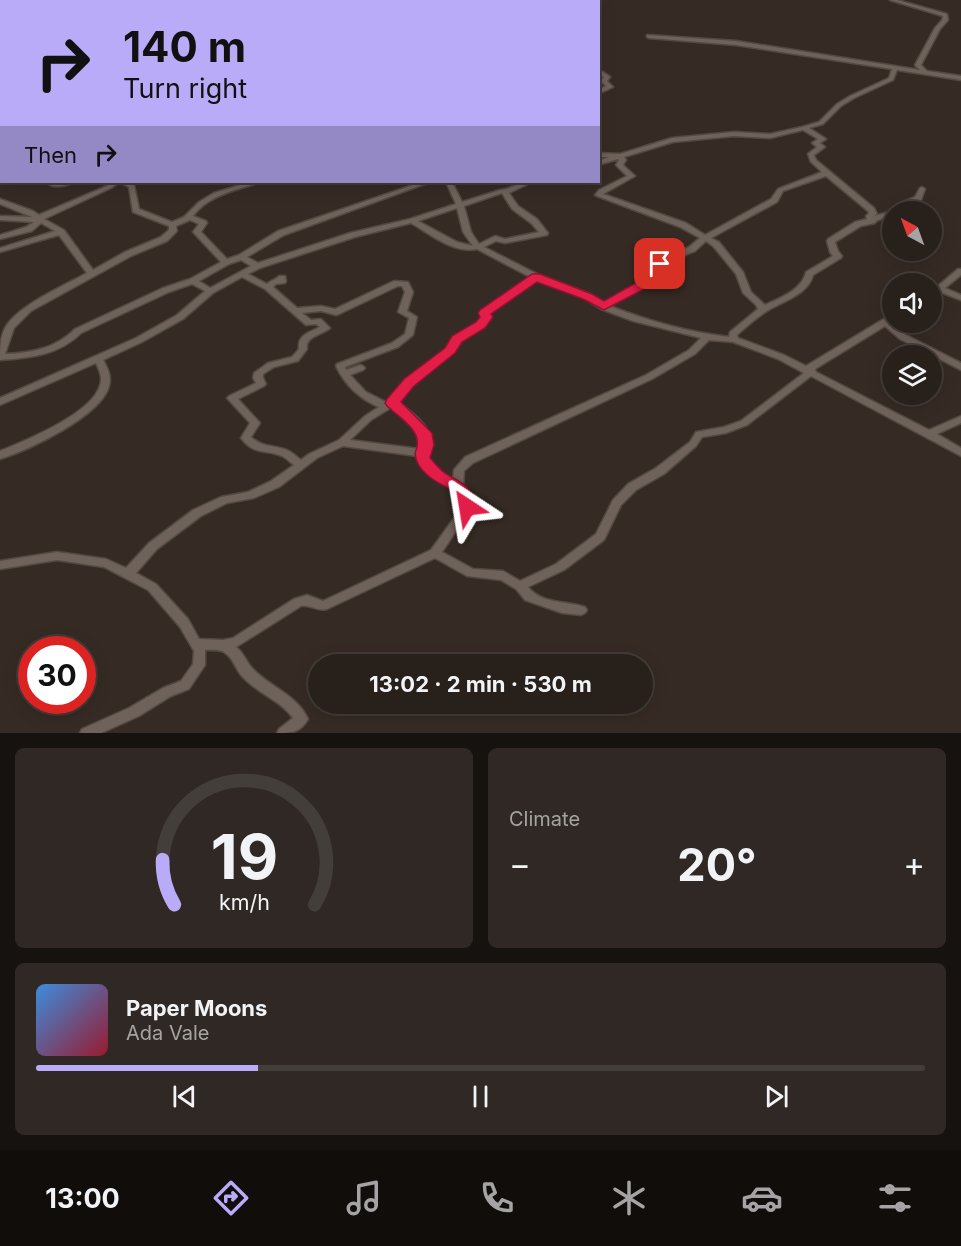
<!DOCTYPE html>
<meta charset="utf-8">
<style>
body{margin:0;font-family:Inter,sans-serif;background:#302824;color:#f1f3f6;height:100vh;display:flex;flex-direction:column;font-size:22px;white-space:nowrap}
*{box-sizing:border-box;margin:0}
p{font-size:20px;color:#a5a3a3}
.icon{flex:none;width:33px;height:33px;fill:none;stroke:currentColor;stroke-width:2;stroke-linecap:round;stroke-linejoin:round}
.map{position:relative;height:733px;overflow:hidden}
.panel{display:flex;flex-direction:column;gap:15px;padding:15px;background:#16120f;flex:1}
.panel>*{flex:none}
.guide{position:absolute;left:0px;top:0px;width:600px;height:183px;box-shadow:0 3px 15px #0003,0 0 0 2px #443e3a;background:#b9abf7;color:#111;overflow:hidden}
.needle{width:39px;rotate:319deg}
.fabs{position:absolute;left:882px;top:201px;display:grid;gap:12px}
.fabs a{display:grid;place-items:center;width:60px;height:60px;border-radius:50%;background:#28201b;box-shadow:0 3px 15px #0003,0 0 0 2px #443e3a;font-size:30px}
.speed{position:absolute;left:18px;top:636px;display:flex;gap:12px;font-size:30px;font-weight:700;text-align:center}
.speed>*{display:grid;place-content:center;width:78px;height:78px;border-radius:50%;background:#28201b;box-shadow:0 3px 15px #0003,0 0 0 2px #443e3a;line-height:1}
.speed .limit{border:9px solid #d22;background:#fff;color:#111}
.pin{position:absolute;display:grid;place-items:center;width:51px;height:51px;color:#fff;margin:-26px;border-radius:12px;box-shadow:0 3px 9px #0006}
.me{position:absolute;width:66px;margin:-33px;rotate:327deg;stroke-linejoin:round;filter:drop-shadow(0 0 4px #0008)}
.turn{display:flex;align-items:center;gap:21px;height:126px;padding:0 24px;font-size:27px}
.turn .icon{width:78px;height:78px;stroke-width:2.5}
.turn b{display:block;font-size:42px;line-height:51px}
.then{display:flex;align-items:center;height:57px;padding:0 24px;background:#0003;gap:12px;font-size:22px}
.big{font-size:45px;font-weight:700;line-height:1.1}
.panel .tile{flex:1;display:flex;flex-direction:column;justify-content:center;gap:9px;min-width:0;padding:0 21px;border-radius:9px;background:#302824}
.panel .dial{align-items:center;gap:0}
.dial svg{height:156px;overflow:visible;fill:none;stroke:#443e3a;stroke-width:7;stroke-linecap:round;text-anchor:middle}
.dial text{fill:#f1f3f6;stroke:none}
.song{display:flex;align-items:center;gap:18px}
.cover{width:72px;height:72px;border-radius:9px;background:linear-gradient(135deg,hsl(210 70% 55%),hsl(350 70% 35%))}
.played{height:6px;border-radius:3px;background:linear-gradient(90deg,#b9abf7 25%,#443e3a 25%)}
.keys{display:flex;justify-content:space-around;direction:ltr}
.heat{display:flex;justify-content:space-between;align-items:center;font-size:33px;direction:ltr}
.panel .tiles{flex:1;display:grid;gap:15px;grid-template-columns:1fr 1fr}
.tile:last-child{grid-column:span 2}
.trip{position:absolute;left:308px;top:654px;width:345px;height:60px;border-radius:30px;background:#28201b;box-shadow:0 3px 15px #0003,0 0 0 2px #443e3a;font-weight:700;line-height:60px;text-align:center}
.dock{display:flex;height:96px;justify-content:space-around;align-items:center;background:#100d0b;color:#a5a3a3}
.dock .icon{width:42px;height:42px}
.dock .active{color:#b9abf7}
.dock b{font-size:27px;color:#f1f3f6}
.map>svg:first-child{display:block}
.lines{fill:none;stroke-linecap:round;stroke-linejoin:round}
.minor-casing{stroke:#524943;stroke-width:3}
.minor{fill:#6f625a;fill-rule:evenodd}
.route{fill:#e11d48;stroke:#92132f;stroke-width:1.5}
</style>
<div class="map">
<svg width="961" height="733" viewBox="0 0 961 733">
<rect width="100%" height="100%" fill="#362b24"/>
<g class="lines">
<g class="minor-casing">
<path id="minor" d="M304 0H309L308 2H302Z
M342 0H347L348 2H343Z
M890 0H897L947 14 948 20 940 29 921 65 927 71 961 76V80L897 70 893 80 854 98 841 106 823 124 809 128 826 139 820 143 825 147 814 155 816 160 874 208 877 214 874 216 904 208 900 205 901 203 915 197 920 188 922 187 925 189 921 200 909 205 913 209 912 211 892 212V215L876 221 875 223 861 226 835 242 838 251 842 256 841 258 813 275C808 296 779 302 764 313 755 319 746 327 737 335L738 338 784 355 806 366 882 320 892 316V321L891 322 906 335 961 363V370L900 339 885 326 815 369 816 372 929 430 961 416V423L937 434 961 448V456L811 376 747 425 726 433 702 437 696 446 664 474 636 490 621 505 604 540 564 570 528 587C541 604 567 601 585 607L587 610 585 613 581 615 562 613 525 600 516 589 501 580 467 576 435 558 327 609C318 612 310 604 301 606L236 647C244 653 246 662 253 669 270 687 297 695 308 719 300 733 291 733 277 733L279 729 293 718C279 699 256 693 241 675 234 666 234 659 224 652 218 649 212 650 205 650V665L189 689 171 696 139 716 101 733H80L82 729 129 708 163 688 181 681 193 664 194 651 180 627 148 590 104 567 57 560 0 569V561L57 552 106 559 126 568 149 543 193 510 221 497 248 492 271 481 294 465C290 462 286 458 282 456 265 449 255 456 241 438L250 423 227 398 229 396 256 383 253 378 254 373 268 363 292 357 299 349C297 335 310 332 320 327L316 324 306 325 265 289 242 277 213 293 183 319 142 342 103 360C107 367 112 376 109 386 101 416 29 450 0 459V451C25 441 93 413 100 385 103 377 99 370 96 363L0 405V398L136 338 177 315 205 291 192 284 169 292 81 333C59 355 30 358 0 360 0 349 0 338 5 328 17 306 65 285 87 273L59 235 0 252V248L55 231 41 223 32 231 0 239V235L26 227 34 222 0 220V216L32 217 0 204V199L33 211 39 215 107 186 112 182H119L111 188 44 219 64 230 93 270 125 252 161 237 169 230V226L133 212 129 187 121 183 120 182H128L134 185 139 209 172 222 184 217 199 202 214 193 250 182H258L257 183C234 191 209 195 193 216L206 221 207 223 201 232 227 259 239 255 278 231 422 182H430L284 235 247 257 258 263 350 233 410 219 456 204 446 182H452L462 202 500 190C511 189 520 182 531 182L530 183 509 193 518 206 537 219 548 233 547 235 505 243 496 241 484 247 539 275 590 294 603 303 637 284 648 269 662 258 689 247 700 238 680 227 597 196 595 195 599 190 627 176 616 165 619 160 618 159 598 165V161L609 157H598V153L620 154 672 138 734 132 770 134 802 127 819 122 837 104 850 96 889 78 892 69 736 45 649 38 647 37V35L736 41 920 70 915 65 935 28 942 20 943 16ZM803 130 818 139 812 143 817 147 808 154 811 162 822 172 778 189 771 199 705 235 686 223 603 194 635 176 623 165 626 160 624 157 673 142 734 136 770 138ZM826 176 868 211 869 213 866 216 867 219 855 222 828 239 827 241 830 252 833 256 806 272C802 290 780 298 765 305L751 292 743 272 719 242 711 238 777 202 783 191ZM502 193 512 209 531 223 539 232 505 239 495 236 479 244 471 232 464 206ZM457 208 463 232 473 246 457 242 418 221ZM190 220 199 224 193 232 221 262 190 279 163 288 75 329C56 348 32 353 5 354L14 328 31 311 131 256 167 241 177 231 176 226ZM411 223C430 234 454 254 477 249L530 277 481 311 480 313 483 317 478 323 454 337 447 348 406 381 386 402 366 392 350 375 363 370 365 368 363 366 360 365 346 370 345 367 398 347 413 335 417 317 407 311 413 292 408 282 394 281 335 309 321 306 297 308 273 287 276 284 285 283 286 281 285 276H279C276 280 271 280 267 284L248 274 260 268 355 237ZM706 241 713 246 736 274 743 293 756 305 758 309 730 332 729 337C688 332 648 321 610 306L643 288 654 273 668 262 695 251ZM241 260 251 266 210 288 199 281 229 264ZM537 280 584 298 601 309 633 321 701 338 689 350 646 375 465 457 454 470 453 479C446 475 426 464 428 454 429 447 432 444 430 436 425 421 410 411 398 402L412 385 453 352 460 341 484 327 491 317 489 314ZM398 286H402L405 292 398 312 409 318 405 334 392 343 337 364 336 366C345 385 360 399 379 407L365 416 339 440 309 454 301 460C297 457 293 453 289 451 275 444 264 449 251 437L260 423 238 399 264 386 266 384 263 378V374L274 367 298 361 307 349C305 336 322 335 330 328L321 319 311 320 302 313 321 311 336 315 339 314ZM709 340 733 342 778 359 804 373 741 421 724 427 696 432 690 442 656 468 628 484 613 500 596 534 556 564 520 581 503 571 473 569 442 552 472 507 469 497 463 487 464 471 473 463 652 379 695 354ZM392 407C405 417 425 430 420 449L350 440 371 420ZM343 446 417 456C425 477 444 478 456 493 459 497 460 502 462 507L431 550 323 601 307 595 294 599 233 638 223 640 199 639 188 619 156 584 136 573 157 549 201 516 227 503 254 498 279 487 317 458Z
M2 65V69L0 70V66Z
M598 69 609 76 610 77 607 81 613 87 598 94V90L606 86 601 81 604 77 598 74Z
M0 171H2V176H0Z
M56 182H73C68 186 54 188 49 184Z
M958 269H961V275L945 288 961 295V300L940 292 935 297H932V291Z"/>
</g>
<use href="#minor" class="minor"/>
</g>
<path class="route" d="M660 260 666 264 644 289 604 310 583 299 537 282 491 314 493 317 485 328 462 342 455 353 414 386 401 402 432 433 434 445 430 458C436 464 441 472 448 475 466 485 471 486 475 507L473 511H462L453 490C437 483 416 472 415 453 425 432 402 420 387 406L385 403 387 399 404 379 445 348 452 336 476 322 480 317 478 313 480 310 532 274H540L592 294 604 301 636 283 647 269Z"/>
</svg>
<div class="fabs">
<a><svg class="needle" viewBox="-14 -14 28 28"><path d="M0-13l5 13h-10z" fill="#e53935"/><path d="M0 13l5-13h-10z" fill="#a5a3a3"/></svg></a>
<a><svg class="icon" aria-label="sound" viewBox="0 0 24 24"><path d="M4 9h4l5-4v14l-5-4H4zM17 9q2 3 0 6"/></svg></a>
<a><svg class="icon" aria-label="layers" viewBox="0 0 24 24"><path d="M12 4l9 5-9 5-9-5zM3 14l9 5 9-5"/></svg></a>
</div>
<div class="speed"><div class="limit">30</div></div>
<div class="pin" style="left:660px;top:264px;background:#d93025"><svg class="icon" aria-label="arrive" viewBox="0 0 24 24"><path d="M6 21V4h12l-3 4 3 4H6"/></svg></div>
<svg class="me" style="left:467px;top:507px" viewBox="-20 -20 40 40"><path d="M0-17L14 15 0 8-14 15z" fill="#e11d48" stroke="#fff" stroke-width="4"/></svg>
<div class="trip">13:02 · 2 min · 530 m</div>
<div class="guide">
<div class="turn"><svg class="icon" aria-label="right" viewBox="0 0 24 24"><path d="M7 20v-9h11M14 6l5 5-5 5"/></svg><div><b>140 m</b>Turn right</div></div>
<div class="then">Then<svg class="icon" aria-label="right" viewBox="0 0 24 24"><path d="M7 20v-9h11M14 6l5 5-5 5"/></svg></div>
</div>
</div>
<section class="panel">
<div class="tiles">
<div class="tile dial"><svg viewBox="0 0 100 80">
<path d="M14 69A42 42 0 1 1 86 69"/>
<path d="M14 69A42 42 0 0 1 8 46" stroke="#b9abf7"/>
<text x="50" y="56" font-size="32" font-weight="700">19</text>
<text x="50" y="72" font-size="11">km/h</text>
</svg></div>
<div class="tile"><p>Climate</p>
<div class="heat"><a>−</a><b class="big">20°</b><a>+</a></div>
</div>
<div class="tile">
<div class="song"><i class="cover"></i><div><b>Paper Moons</b><p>Ada Vale</p></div></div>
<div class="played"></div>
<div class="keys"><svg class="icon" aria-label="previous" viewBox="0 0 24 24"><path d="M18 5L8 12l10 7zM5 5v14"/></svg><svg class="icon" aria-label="pause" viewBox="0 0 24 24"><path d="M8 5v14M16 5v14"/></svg><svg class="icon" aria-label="next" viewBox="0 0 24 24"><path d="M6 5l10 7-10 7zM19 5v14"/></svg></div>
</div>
</div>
</section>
<nav class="dock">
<b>13:00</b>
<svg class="icon active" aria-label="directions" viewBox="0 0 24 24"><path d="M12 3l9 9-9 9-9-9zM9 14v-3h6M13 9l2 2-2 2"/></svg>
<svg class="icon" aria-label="music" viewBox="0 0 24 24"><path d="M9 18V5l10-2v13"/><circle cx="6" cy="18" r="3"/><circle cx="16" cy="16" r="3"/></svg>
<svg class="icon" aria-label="phone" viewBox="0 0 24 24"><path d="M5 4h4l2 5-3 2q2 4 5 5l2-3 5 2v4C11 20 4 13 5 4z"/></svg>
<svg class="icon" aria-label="climate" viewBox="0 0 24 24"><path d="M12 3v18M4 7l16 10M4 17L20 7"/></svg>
<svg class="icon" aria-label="car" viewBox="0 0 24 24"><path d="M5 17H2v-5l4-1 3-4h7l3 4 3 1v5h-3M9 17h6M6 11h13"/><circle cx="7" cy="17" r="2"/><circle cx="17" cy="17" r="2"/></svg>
<svg class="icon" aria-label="filters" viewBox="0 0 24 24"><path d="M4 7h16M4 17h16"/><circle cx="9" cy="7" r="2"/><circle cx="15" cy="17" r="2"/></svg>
</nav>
